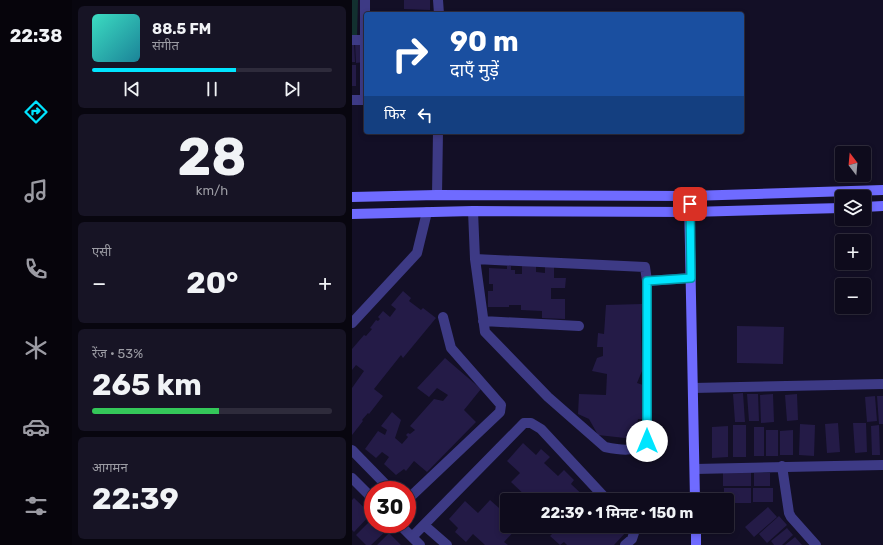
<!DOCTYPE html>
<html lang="hi">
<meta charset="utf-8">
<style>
body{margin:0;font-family:Rubik,"Noto Sans Devanagari",sans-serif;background:#171425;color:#f1f3f6;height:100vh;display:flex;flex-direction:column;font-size:15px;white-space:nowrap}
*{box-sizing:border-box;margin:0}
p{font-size:13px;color:#9b9ba3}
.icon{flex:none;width:22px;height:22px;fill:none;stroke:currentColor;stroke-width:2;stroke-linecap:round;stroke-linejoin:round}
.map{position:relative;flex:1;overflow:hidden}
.side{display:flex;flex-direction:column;gap:6px;padding:6px;background:#08060f;width:280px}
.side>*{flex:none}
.hud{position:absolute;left:12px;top:12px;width:380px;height:122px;border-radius:4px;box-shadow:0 2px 6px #0003,0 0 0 1px #2e2b3b;background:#1a4fa0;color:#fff;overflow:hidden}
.needle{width:26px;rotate:344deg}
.fabs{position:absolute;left:483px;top:146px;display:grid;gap:8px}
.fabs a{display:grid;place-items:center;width:36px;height:36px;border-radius:4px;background:#0e0b1c;box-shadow:0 2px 6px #0003,0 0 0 1px #2e2b3b;font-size:20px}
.speed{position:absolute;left:12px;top:481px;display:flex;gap:8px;font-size:20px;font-weight:700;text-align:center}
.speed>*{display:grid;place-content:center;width:52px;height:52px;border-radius:50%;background:#0e0b1c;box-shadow:0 2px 6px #0003,0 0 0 1px #2e2b3b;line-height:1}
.speed .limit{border:6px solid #d22;background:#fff;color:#111}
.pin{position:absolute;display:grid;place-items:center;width:34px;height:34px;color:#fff;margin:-17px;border-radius:8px;box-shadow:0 2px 6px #0006}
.me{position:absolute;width:44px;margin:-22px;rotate:0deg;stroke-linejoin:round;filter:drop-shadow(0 0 3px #0008)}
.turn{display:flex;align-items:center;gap:14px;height:84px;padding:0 20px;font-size:18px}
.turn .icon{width:52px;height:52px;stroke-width:2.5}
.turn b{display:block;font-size:28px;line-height:34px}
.then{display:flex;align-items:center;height:38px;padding:0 20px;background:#0003;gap:8px;font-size:15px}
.big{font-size:30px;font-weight:700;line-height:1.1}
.side .widget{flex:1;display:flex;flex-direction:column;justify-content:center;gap:6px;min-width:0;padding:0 14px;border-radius:6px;background:#171425}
.side .dial{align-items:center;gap:0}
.dial b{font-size:52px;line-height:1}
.song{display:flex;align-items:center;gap:12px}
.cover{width:48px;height:48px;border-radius:6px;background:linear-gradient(135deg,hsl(170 70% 55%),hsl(190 70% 35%))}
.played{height:4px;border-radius:2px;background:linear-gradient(90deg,#00e5ff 60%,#2e2b3b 60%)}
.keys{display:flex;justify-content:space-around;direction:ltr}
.heat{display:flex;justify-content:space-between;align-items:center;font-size:22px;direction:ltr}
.charge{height:6px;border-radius:3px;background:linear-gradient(90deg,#34c759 53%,#2e2b3b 0)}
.trip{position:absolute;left:148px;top:493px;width:234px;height:40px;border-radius:4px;background:#0e0b1c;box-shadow:0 2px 6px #0003,0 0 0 1px #2e2b3b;font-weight:700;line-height:40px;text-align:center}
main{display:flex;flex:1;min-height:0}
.menu{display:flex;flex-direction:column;width:72px;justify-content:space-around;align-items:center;background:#06040b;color:#9b9ba3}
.menu .icon{width:28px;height:28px}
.menu .on{color:#00e5ff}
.menu b{font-size:18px;color:#f1f3f6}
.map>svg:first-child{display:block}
.green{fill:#12302f}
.building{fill:#241b47}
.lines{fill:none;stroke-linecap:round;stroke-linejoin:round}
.street{stroke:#3d3a85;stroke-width:10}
.secondary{stroke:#6f6bff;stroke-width:10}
.route-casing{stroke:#0095a6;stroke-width:10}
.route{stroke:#00e5ff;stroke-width:7}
</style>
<main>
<nav class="menu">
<b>22:38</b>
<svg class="icon on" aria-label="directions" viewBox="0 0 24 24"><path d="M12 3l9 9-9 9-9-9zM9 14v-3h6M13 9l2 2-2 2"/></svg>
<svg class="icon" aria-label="music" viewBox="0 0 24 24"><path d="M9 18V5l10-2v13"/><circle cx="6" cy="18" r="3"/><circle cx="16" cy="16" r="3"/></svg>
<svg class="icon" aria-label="phone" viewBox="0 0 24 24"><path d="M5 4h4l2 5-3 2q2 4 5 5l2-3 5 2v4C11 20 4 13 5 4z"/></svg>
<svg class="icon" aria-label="climate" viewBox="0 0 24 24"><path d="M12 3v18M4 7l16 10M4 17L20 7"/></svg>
<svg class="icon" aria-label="car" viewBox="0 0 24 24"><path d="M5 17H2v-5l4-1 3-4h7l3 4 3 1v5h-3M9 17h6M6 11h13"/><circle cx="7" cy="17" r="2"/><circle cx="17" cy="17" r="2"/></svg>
<svg class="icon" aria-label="filters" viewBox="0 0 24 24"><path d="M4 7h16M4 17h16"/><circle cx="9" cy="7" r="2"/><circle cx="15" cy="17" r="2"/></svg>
</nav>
<section class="side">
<div class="widget">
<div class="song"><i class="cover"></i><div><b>88.5 FM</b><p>संगीत</p></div></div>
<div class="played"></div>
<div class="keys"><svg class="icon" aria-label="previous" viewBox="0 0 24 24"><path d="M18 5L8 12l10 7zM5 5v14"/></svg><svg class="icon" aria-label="pause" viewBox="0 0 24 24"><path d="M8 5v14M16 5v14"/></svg><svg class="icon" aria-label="next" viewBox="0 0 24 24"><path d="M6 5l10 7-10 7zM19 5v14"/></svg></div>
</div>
<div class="widget dial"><b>28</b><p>km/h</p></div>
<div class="widget"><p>एसी</p>
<div class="heat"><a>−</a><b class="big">20°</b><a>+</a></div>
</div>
<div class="widget"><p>रेंज · 53%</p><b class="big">265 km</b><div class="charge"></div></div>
<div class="widget"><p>आगमन</p><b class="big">22:39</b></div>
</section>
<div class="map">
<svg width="531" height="545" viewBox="0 0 531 545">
<rect width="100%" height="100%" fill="#130f26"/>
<path class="green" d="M0 0H6L5 35H0Z"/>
<path class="building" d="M52 0H78V10L52 9Z
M0 42H2L3 62H0Z
M11 42 12 62 4 63 3 43Z
M0 65H4V86H0Z
M155 266H159V270H163V274H170V266H184V272L193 273V266L202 267V278H214L213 288H199V299H213V319L190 318V311L169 310V305H157V307H136V291H141V284H137V268L155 269Z
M51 291 59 298 57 301 69 310 71 308 84 318 51 358 49 355 22 389 31 396 17 414 16 413 10 420 11 421 0 435V388L12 371 4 365 0 370V349L12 335 14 336 20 329 18 328 24 320 26 321 28 319 26 317 31 311 38 317 44 309 39 305Z
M290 304 289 334 290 371 285 383 294 386V419H286L282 439 246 435 237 419 226 414 227 394 254 395 255 374 240 371 245 358 251 356V347H245L246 333 252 334 254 305Z
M385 326 432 327 431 364 385 363Z
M93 358 129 389 112 410 124 422 75 472 62 461 54 471 52 469 44 475 32 464 37 457 30 452 24 458 13 449 26 431 33 435 35 430 29 426 40 412 49 420 43 438 50 444 56 437 54 435 56 433 58 434 63 430 58 426 82 399 91 401 96 395 85 388 77 397 65 388Z
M391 393 393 422H383L381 394Z
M395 394H406L407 421H397Z
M421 394 422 422 409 423 408 395Z
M445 394 446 420 435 421 433 395Z
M523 396 525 421 515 422 513 397Z
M525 396H531V424H527Z
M486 423 488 452 475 453 473 424Z
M501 423H514L515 452 503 453Z
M448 424 463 425 462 456 447 455Z
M381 425H394V457H381Z
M527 425 528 455H520L519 426Z
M376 426V457L360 458V427Z
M402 427H412V456H402Z
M414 430H426V456H414Z
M441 430V455H428V431Z
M171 443 184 455 189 449 198 457 192 463 206 476 212 470 222 480 219 484 236 500H178L159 482 168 473 155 461Z
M371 472H399V486H371Z
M402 473H418V486H402Z
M372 488H399V503H375V500H372Z
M401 488H421V502H401Z
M2 498 19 514 2 532 0 530V500Z
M138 500 155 515V526H167L152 542 156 545H133L121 534 114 542 103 532 106 528 97 519 113 501 126 513Z
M416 507 425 517 402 537 393 527Z
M427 516 435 525 415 543 407 534Z
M21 518V524H29L35 530 19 545H14L4 535Z
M208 526H272L276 530 262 545H215L212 542 208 545 198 536Z
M435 528 441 535 430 545H422L419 541Z
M37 533 49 545H25Z
M443 537 450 545H433Z"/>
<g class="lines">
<path class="street" d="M13 0V100
M86 0 87 14
M0 40H13
M0 100H14
M85 195 86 132
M121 211 123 259 293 267 295 281 339 278
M123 259 133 332 196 397 253 447C268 450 284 453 295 441V281
M131 321 227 326
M0 323 65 253 75 212
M341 388 531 384
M0 450 39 490
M430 466 437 513 439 517 464 545
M343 469 531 465
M0 478 21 499
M55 500 148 412 149 405 99 348 91 317
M47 524 68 545
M72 525 95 545
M60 537 172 423H179L189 429 255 500
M273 545 280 539 282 533 278 526"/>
<path class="secondary" d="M337 196 343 500
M0 197 85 195 337 196 531 190
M512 207 531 206
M0 214 121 211 338 212 490 208
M344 526V545"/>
</g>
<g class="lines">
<g class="route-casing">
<path id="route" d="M295 441V281L339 278 338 204"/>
</g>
<use href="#route" class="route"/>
</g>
</svg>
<div class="fabs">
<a><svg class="needle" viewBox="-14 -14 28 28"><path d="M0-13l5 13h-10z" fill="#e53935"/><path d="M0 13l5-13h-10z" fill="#9b9ba3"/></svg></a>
<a><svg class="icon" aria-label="layers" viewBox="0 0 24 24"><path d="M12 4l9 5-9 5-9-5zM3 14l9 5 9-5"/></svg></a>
<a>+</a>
<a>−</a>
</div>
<div class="speed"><div class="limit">30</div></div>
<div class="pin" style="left:338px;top:204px;background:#d93025"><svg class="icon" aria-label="arrive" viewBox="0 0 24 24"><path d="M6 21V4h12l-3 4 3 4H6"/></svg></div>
<svg class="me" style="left:295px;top:441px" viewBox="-20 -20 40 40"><circle r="19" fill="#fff"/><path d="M0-13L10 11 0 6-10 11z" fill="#00e5ff"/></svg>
<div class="trip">22:39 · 1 मिनट · 150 m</div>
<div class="hud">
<div class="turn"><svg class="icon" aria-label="right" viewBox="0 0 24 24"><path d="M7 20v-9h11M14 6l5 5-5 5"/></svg><div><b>90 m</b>दाएँ मुड़ें</div></div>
<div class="then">फिर<svg class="icon" aria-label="left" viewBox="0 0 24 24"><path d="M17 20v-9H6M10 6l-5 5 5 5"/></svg></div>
</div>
</div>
</main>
